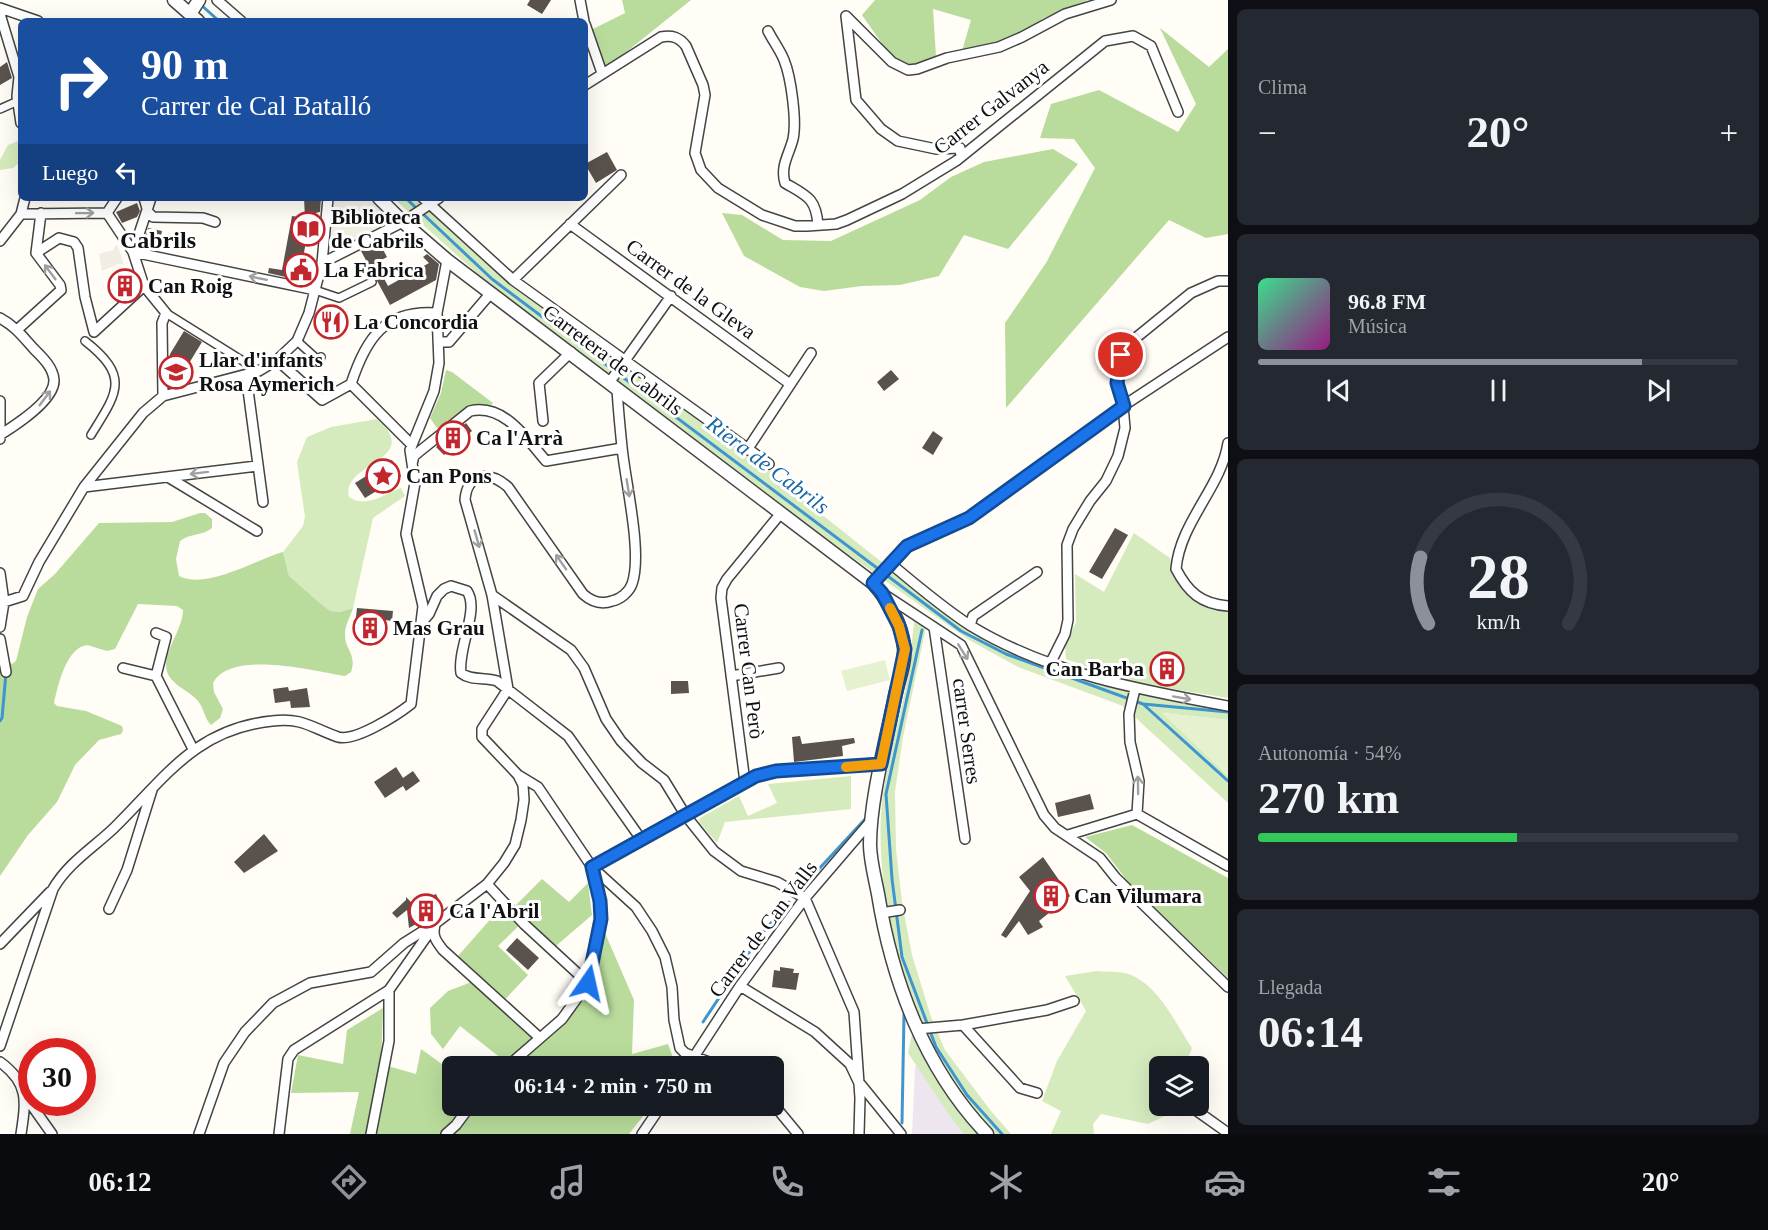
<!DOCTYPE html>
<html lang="es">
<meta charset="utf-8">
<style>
body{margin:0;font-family:"Times New Roman",serif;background:#242831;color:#f1f3f6;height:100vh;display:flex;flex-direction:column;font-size:22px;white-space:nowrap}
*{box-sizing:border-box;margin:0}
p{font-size:20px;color:#9ea1a6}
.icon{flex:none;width:33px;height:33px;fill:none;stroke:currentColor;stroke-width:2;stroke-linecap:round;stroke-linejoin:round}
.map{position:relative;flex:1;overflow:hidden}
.drawer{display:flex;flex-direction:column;gap:9px;padding:9px;background:#0d0f14;width:540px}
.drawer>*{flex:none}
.guide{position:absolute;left:18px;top:18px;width:570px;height:183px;border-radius:9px;box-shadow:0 6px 24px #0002;background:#1a4fa0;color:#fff;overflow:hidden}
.tools{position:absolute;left:1149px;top:1056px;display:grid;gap:12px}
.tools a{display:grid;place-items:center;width:60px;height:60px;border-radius:9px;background:#171b24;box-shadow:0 6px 24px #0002;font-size:30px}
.speed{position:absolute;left:18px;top:1038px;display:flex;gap:12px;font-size:30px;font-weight:700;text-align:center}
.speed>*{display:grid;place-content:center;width:78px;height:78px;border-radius:50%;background:#171b24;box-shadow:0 6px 24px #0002;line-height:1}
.speed .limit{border:9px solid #d22;background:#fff;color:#111}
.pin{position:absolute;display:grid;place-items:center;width:51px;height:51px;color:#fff;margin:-26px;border:3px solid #fff;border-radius:50%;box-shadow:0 2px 6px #0007}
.me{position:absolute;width:66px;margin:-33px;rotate:11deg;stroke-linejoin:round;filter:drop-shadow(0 0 4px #0008)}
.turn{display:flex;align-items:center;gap:21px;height:126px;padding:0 24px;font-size:27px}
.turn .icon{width:78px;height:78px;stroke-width:2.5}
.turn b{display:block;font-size:42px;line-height:51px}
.then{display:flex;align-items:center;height:57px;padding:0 24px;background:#0003;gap:12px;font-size:22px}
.big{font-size:45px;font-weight:700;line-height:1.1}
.drawer .widget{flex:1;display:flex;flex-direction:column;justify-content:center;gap:9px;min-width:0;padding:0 21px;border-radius:9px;background:#242831}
.drawer .dial{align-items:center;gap:0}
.dial svg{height:156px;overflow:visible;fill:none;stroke:#363941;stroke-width:7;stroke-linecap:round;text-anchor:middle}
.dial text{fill:#f1f3f6;stroke:none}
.song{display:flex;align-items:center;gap:18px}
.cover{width:72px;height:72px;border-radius:9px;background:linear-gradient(135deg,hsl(150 70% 55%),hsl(310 70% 35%))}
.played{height:6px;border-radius:3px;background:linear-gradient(90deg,#8c9099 80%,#363941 80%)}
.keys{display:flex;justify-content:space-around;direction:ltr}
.heat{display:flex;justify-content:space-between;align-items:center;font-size:33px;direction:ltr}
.charge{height:9px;border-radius:4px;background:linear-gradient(90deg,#34c759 54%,#363941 0)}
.trip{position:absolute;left:442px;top:1056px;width:342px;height:60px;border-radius:9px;background:#171b24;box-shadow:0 6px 24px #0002;font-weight:700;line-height:60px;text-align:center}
.menu{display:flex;height:96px;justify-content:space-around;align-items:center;background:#090b0e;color:#9ea1a6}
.menu .icon{width:42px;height:42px}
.menu .on{color:#8c9099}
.menu b{font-size:27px;color:#f1f3f6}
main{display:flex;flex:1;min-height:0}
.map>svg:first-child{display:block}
.industrial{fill:#eee6ef}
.green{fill:#d5ebbd}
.forest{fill:#b9dc9c}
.pitch{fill:#e6f2cf}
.plaza{fill:#f1ede2}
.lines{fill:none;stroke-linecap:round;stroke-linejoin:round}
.stream{stroke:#3f96cf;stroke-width:3}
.building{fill:#5a524d}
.pedestrian-casing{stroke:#444;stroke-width:10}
.minor-casing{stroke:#444;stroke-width:12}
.tertiary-casing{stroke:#444;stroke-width:15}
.pedestrian{stroke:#fff;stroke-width:7}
.minor{stroke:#fff;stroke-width:9}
.tertiary{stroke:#fff;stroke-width:12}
.oneway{stroke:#a0a0a0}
.route-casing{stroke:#114b97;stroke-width:15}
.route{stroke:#1a73e8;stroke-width:10}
.slow{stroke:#f59e0b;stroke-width:10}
.labels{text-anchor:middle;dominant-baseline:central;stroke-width:6;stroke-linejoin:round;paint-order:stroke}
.street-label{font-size:21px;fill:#111;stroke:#fff}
.poi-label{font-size:21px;font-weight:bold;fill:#111;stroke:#fff;text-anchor:start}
.water-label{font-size:22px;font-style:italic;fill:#1768a6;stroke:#fff}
.quarter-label{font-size:24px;font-weight:bold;fill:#111;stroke:#fff}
</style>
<main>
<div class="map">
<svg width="1228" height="1134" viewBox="0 0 1228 1134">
<rect width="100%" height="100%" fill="#fffdf5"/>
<path class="industrial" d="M933 1049 988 1129 993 1134H912L915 1067Z"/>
<path class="green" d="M21 140V161L13 168 0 170V160L8 145Z
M393 198H414L511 285 774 473 791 490 962 626 992 641 1129 691 1228 709V720L1163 713 1228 776V803L1123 706 1018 667 969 640 791 514 489 284Z
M377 419C425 461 340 462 349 497 366 509 384 494 401 488L405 496 373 518 353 608 340 612 330 611 320 603 289 576 283 552 303 526 305 517 297 462 307 437 331 427Z
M1134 533 1170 558C1173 589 1198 608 1228 611V698L1130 682 1066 659 1065 646 1076 622 1075 574 1104 592Z
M914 622 926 627 903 737 895 792 896 849 902 902 912 955 931 1017 945 1050 991 1111 1011 1134H993L988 1129C968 1100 945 1072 928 1042 894 977 873 865 883 793 889 755 900 718 907 681 910 661 912 641 914 622Z
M851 776V809L725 822 717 843 699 822 700 818 739 796 748 816 777 803 768 784Z
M1097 971C1106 972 1116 971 1125 973 1157 981 1175 1023 1192 1048L1185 1066H1160V1106H1170L1167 1115 1148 1124 1101 1114 1093 1124 1094 1134H1051L1061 1111 1042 1101 1057 1061 1086 1011 1065 976Z
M912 1034 944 1088 980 1134H964L954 1122 908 1053Z"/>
<path class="forest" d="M622 0H691L605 69 591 30 625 13Z
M875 0H1088L1044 18 1020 34 999 42 962 51 971 20 933 9 936 57 912 65 890 55 862 15Z
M1160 28 1209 67 1228 49V234L1206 238 1169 220 1006 408 1005 323 1046 263 1095 168 1074 139 1040 138 1051 104 1099 90 1178 132 1196 104Z
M1053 149 1078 164 1008 249 964 235 939 276 900 285 862 286 824 291 800 287 744 256 722 213 742 215 783 240 831 241 920 200 951 177 984 162Z
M446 370 452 372 493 403 488 409C467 401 455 419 440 432L430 418 441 393Z
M200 513H205L212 519V528C203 536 190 533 180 541L176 559 179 576C207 590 255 560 283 552L289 576 320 603 330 611 340 612 353 608C350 618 345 624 345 635 345 650 357 654 351 672L345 676C315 671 231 649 213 683L214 692 223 709 220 718 211 725C204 718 204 707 197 700 190 692 179 688 172 680 154 661 183 633 183 610L177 606 138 604 115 649 107 651 87 645C66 648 58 685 54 703L57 706 86 711 122 726 123 730 121 734 99 740 75 765 57 802 28 835 0 876V657L12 664 16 661 27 617 38 589 55 574 99 523 172 522Z
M1132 825 1228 878V978L1128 882 1106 853 1085 837Z
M542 879 569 902 588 883 592 915 556 946 525 920 498 946 528 975 498 1007 542 1043 589 995 605 933 634 1000 632 1054 668 1044 676 1066H511L460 1026 443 1049 431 1034 430 1008 448 991 469 983 477 973 458 956 502 906 509 912Z
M383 1008 381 1064 416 1074 421 1049 453 1072V1106H651L629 1134H350L359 1092 291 1093 298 1055 343 1064 347 1030Z"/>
<path class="pitch" d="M885 660 890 680 847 691 841 671Z
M1162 713 1228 720V776Z"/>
<path class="plaza" d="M333 198H369L392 222 340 249 334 247 331 243Z
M117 244 124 265 118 264 102 271 99 254 113 250Z"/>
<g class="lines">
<path class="stream" d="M200 4 219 21
M406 198 417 209
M422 213 492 279 961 631 1006 654 1143 704 1228 712
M922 630 886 794 892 879 902 957 936 1047 967 1095 1002 1134
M1143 704 1228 781
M0 721 2 718 6 673
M805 884 867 817
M703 1022 760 936 789 902
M902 1123 904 1014"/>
</g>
<path class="building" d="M530 0H551L542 14 527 5Z
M7 62 12 78 0 85V67Z
M607 152 617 170 596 183 585 164Z
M304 198H321L320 212 311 214 299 280 268 273 269 268 282 270 292 216 305 218Z
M137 203 140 211 137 217 122 223 116 212Z
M148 228 162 231 158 250 142 247Z
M379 242 387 257 376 263 388 286 429 263 423 257 427 254 439 264 436 280 390 305 361 251Z
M131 275 134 286 128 291 118 293 114 278Z
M330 309 343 320 328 336 315 325Z
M184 331 202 342 175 386 170 387V354Z
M891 370 899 379 884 391 877 382Z
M466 423 472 431 444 455 436 447Z
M933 431 943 438 933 455 922 448Z
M392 460 401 476 365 498 355 483Z
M1115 528 1128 535 1102 579 1089 572Z
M357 608 393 611 392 621 385 620 384 638 354 635Z
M1162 659 1178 665 1173 679 1156 672Z
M671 681H688L689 693 671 694Z
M288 687 289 691 307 688 310 707 291 708 290 701 275 703 273 689Z
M800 736 802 744 854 738 855 743 842 746 843 756 794 762 792 737Z
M396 767 403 778 413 771 420 781 406 791 403 786 385 798 374 782Z
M1090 794 1094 809 1058 817 1055 803Z
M264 834 278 851 244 873 234 862Z
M1043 857 1070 896 1039 921 1043 927 1028 935 1019 921 1006 938 1001 935 1030 891 1019 877Z
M436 894 443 909 409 928 407 910 397 918 392 913 406 900V897L413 904Z
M517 938 539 958 528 970 506 950Z
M780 967 794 969 793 973H799L796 990 772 987 774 970 780 971Z"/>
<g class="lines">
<g class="pedestrian-casing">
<path id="pedestrian" d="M0 109 18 101
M315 290 339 298 372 282
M166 313 259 371
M85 341C131 377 117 393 91 435
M297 341 318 360 321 357"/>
</g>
<g class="minor-casing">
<path id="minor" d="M217 0 241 21
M580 0 584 21
M0 8 38 21
M0 14 19 77 17 96 21 123
M585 24 602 73
M768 31C773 41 780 50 784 60 791 77 797 121 793 139 789 155 780 166 785 183 807 196 816 198 818 225
M585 85 661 37C672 35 679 37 686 46L703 85 705 95 695 153 701 170 718 188 762 215 795 226H807L836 224 847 220 902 194 956 161 1105 41 1133 36 1151 46 1178 112
M961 157 960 148 936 149 898 141 881 129 856 100 846 16 892 62 908 70 917 69 947 58 999 47 1022 37 1065 14 1111 0
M144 198 148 212 153 217 203 218 215 222
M423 198 513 280 769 464
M107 213 133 252 144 286 166 313 162 323 163 396
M107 213 117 198
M21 214 107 213
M570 224 790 384
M0 241 21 214 25 198
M133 252 315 290
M133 252 151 198
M36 253 59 238 74 242 78 248 85 297 94 332
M322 263 403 222 439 198
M513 280 621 175
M0 318C15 326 23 337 34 349 42 357 53 367 54 380 55 400 16 425 0 435
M18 329 61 290 60 285 36 253 41 213
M94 332 144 286
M438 342H449L490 294
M277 360 322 400 351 384 411 444
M246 375 263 502
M609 383 671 296
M351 384C366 338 385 309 437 313
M0 401V439
M543 421 539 383 571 352
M1228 443C1221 488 1180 522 1176 569 1188 592 1201 604 1228 606
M747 450 811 353
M412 464 414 456 420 451 470 411C504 403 527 439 546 461L622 448
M168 477 257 531
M84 487 257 466
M891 564C916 585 943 608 971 626 1048 673 1140 690 1228 706
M0 573 4 602 0 627
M873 583 907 546 969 518 1123 406 1228 337
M882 593 961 645 1044 815 1055 828 1100 858 1116 878 1228 987
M492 595 571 650 584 668 606 719 621 741 642 763 664 780 686 816 714 851 741 871 777 882 805 898 854 1012 860 1098 859 1134
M4 602 23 596 39 562 84 487 143 413 163 396 259 371 277 360 297 341 309 313 322 263 328 198
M422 622 429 614 437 596 444 589 451 586 467 591C480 610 457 649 461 673 471 681 485 677 497 681L568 736 641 839
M970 625 973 616 1037 572
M934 627 965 839
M156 633 166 637 156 676 193 749
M0 639 6 672
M1051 662 1065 634 1068 620 1067 545 1073 529 1090 501 1106 481 1118 456 1125 428 1123 406 1117 383 1121 355 1132 341 1191 293 1218 281H1228
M123 668 156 676
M731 676 779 668
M520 776 538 787 592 867 636 907 652 931 665 957 672 987 674 1020 680 1048 685 1053 720 1066
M745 782 721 598 722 588 727 579 781 513
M1137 814 1228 866
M1068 835 1137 814 1139 781 1130 742 1129 714 1135 689
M487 884 524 924 588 983
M109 909 127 870 152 790
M881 913 900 910
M435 925C432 936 436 941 443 950L540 1038
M0 944 50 892
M740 986 815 1032 850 1064 858 1081 901 1134
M963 1025 1020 1088 1037 1093
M917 1029 963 1025 1047 1010 1074 1001
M0 1046 53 889C68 863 93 848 114 828 165 778 195 729 272 721 302 717 312 728 338 737 355 742 397 715 411 704L423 606 406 534 415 483 410 450 434 391 439 363 437 313 447 260
M0 1062C29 1083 26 1101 21 1134
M508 1066 562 1019 588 983 601 919 600 901 592 867 756 776 776 771 881 764
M688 1066 740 986 805 898 871 821
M25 1096 52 1134
M774 1105 798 1134
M1190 1106 1228 1133
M199 1134 224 1063 245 1032 273 1003 310 983 371 972 404 943 431 926
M279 1134 288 1059 294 1050 389 990 436 923 487 884 504 863 515 845 521 820 524 800 523 785 518 775 482 737V729L508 689 492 595 465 500C467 472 490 471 508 487L583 594C592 602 601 605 612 601 621 599 629 592 632 584 643 553 625 481 622 447 620 427 618 408 617 388
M371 1134 389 1041V990
M446 1134 456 1125 470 1106
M642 1134 661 1106"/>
</g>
<g class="tertiary-casing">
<path id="tertiary" d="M174 0 198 21
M190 14 199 0
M379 198 403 222 447 260 873 583C888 600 902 624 904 647 906 662 898 682 895 696 886 741 870 800 870 844 870 860 875 878 878 894 892 981 925 1069 987 1134"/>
</g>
<use href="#pedestrian" class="pedestrian"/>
<use href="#minor" class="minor"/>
<use href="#tertiary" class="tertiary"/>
</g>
<defs><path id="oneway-shaft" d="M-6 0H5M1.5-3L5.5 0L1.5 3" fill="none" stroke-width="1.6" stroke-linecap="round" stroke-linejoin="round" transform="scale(1.5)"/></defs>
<g class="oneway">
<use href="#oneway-shaft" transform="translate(85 213) rotate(-1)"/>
<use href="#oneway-shaft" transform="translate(50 272) rotate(-127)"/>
<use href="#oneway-shaft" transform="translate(258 278) rotate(-168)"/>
<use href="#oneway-shaft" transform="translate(45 398) rotate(-53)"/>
<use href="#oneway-shaft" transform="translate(199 473) rotate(173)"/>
<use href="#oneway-shaft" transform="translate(628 488) rotate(81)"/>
<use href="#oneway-shaft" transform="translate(477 539) rotate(74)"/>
<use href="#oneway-shaft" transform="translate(561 562) rotate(-125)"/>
<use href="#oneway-shaft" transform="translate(963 652) rotate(58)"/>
<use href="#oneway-shaft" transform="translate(1182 698) rotate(10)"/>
<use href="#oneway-shaft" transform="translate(1138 785) rotate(-91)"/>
</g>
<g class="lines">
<g class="route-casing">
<path id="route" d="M588 983 601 919 600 901 592 867 756 776 776 771 881 764 905 649 899 626 882 593 873 583 907 546 969 518 1124 406 1117 383 1121 355"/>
</g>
<use href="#route" class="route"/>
<path class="slow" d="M846 767 881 764 905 649 899 626 890 608"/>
</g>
<defs>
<g id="library-ring" transform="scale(1.725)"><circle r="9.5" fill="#fff" stroke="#c4262e" stroke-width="1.5"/><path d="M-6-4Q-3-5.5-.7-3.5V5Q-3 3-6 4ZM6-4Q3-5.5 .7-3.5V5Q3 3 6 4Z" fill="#c4262e"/></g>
<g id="civic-ring" transform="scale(1.725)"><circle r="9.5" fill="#fff" stroke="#c4262e" stroke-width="1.5"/><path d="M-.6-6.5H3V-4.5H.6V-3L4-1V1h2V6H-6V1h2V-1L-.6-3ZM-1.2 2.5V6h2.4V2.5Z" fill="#c4262e"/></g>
<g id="building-ring" transform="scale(1.725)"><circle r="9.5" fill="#fff" stroke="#c4262e" stroke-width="1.5"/><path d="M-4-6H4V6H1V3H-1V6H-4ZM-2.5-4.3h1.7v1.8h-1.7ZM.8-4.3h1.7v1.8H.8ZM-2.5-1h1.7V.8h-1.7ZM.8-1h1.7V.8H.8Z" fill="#c4262e"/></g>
<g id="restaurant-ring" transform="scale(1.725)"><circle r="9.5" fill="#fff" stroke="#c4262e" stroke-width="1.5"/><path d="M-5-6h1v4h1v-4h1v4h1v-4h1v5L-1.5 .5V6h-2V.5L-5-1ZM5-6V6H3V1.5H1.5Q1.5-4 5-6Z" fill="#c4262e"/></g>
<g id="school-ring" transform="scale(1.725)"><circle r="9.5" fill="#fff" stroke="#c4262e" stroke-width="1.5"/><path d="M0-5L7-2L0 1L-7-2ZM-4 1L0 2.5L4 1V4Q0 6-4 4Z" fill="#c4262e"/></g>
<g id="sight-ring" transform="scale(1.725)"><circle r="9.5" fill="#fff" stroke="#c4262e" stroke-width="1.5"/><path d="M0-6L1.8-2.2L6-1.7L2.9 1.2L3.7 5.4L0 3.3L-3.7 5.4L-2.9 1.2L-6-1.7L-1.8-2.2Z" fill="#c4262e"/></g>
</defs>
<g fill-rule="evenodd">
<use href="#library-ring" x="308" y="229"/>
<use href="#civic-ring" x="301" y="270"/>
<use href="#building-ring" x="125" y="286"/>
<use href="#restaurant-ring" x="331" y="322"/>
<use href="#school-ring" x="176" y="372"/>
<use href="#building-ring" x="453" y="438"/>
<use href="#sight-ring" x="383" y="476"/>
<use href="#building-ring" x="370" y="628"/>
<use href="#building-ring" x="1167" y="669"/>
<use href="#building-ring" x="1051" y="896"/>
<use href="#building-ring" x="426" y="911"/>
</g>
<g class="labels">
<g class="street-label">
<text transform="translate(991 107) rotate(-38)">Carrer Galvanya</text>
<text transform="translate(691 289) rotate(36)">Carrer de la Gleva</text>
<text transform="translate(613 360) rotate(37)">Carretera de Cabrils</text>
<text transform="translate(749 671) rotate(83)">Carrer Can Però</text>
<text transform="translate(967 731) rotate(82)">carrer Serres</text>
<text transform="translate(763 929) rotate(-53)">Carrer de Can Valls</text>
</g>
<g class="poi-label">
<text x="331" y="217">Biblioteca<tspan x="331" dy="24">de Cabrils</tspan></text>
<text x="324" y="270">La Fabrica</text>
<text x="148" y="286">Can Roig</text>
<text x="354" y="322">La Concordia</text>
<text x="199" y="360">Llar d'infants<tspan x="199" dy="24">Rosa Aymerich</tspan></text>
<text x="476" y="438">Ca l'Arrà</text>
<text x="406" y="476">Can Pons</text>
<text x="393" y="628">Mas Grau</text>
<text x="1144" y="669" text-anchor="end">Can Barba</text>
<text x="1074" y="896">Can Vilumara</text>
<text x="449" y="911">Ca l'Abril</text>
</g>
<g class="water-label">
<text transform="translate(768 465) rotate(37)">Riera de Cabrils</text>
</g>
<g class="quarter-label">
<text x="158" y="240">Cabrils</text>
</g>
</g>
</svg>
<div class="tools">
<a><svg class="icon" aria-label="layers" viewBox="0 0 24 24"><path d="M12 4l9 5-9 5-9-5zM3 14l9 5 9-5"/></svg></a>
</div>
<div class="speed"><div class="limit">30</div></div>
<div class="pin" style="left:1121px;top:355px;background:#d93025"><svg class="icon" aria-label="arrive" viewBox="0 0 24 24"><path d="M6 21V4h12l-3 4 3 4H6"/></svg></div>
<svg class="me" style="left:588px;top:983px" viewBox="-20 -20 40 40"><path d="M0-17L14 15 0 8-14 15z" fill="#1a73e8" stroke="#fff" stroke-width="4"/></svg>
<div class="trip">06:14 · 2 min · 750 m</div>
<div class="guide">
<div class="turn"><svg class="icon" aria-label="right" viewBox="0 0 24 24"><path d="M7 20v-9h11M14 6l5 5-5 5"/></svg><div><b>90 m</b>Carrer de Cal Batalló</div></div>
<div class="then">Luego<svg class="icon" aria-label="left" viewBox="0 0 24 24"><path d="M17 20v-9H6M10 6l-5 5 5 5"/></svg></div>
</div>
</div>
<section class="drawer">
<div class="widget"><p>Clima</p>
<div class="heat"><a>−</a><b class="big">20°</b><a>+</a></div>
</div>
<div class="widget">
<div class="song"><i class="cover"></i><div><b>96.8 FM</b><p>Música</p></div></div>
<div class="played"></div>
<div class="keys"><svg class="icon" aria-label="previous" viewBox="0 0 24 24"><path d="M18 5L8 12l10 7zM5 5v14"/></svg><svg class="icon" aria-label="pause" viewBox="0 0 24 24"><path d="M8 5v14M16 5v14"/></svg><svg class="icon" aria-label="next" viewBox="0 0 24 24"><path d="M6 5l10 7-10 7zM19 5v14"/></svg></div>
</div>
<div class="widget dial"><svg viewBox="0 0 100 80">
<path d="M14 69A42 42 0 1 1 86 69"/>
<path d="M14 69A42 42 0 0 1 10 35" stroke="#8c9099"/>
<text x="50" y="56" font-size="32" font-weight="700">28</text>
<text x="50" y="72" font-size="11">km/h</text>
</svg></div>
<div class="widget"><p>Autonomía · 54%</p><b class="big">270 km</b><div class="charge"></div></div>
<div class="widget"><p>Llegada</p><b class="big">06:14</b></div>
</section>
</main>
<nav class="menu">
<b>06:12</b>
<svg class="icon on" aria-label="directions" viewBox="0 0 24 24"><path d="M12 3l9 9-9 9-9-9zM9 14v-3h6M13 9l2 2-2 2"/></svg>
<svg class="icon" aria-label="music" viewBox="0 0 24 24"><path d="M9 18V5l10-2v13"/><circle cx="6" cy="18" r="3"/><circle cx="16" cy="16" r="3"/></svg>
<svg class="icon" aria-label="phone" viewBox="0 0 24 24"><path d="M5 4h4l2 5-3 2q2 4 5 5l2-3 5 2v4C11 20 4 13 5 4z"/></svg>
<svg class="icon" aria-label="climate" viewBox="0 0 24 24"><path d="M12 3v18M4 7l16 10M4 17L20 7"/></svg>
<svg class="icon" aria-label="car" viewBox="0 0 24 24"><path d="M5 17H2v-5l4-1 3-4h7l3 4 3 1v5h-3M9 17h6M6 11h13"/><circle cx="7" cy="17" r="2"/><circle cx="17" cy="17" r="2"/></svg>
<svg class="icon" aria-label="filters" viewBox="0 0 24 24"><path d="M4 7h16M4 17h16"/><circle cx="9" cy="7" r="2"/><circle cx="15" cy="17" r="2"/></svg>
<b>20°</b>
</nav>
